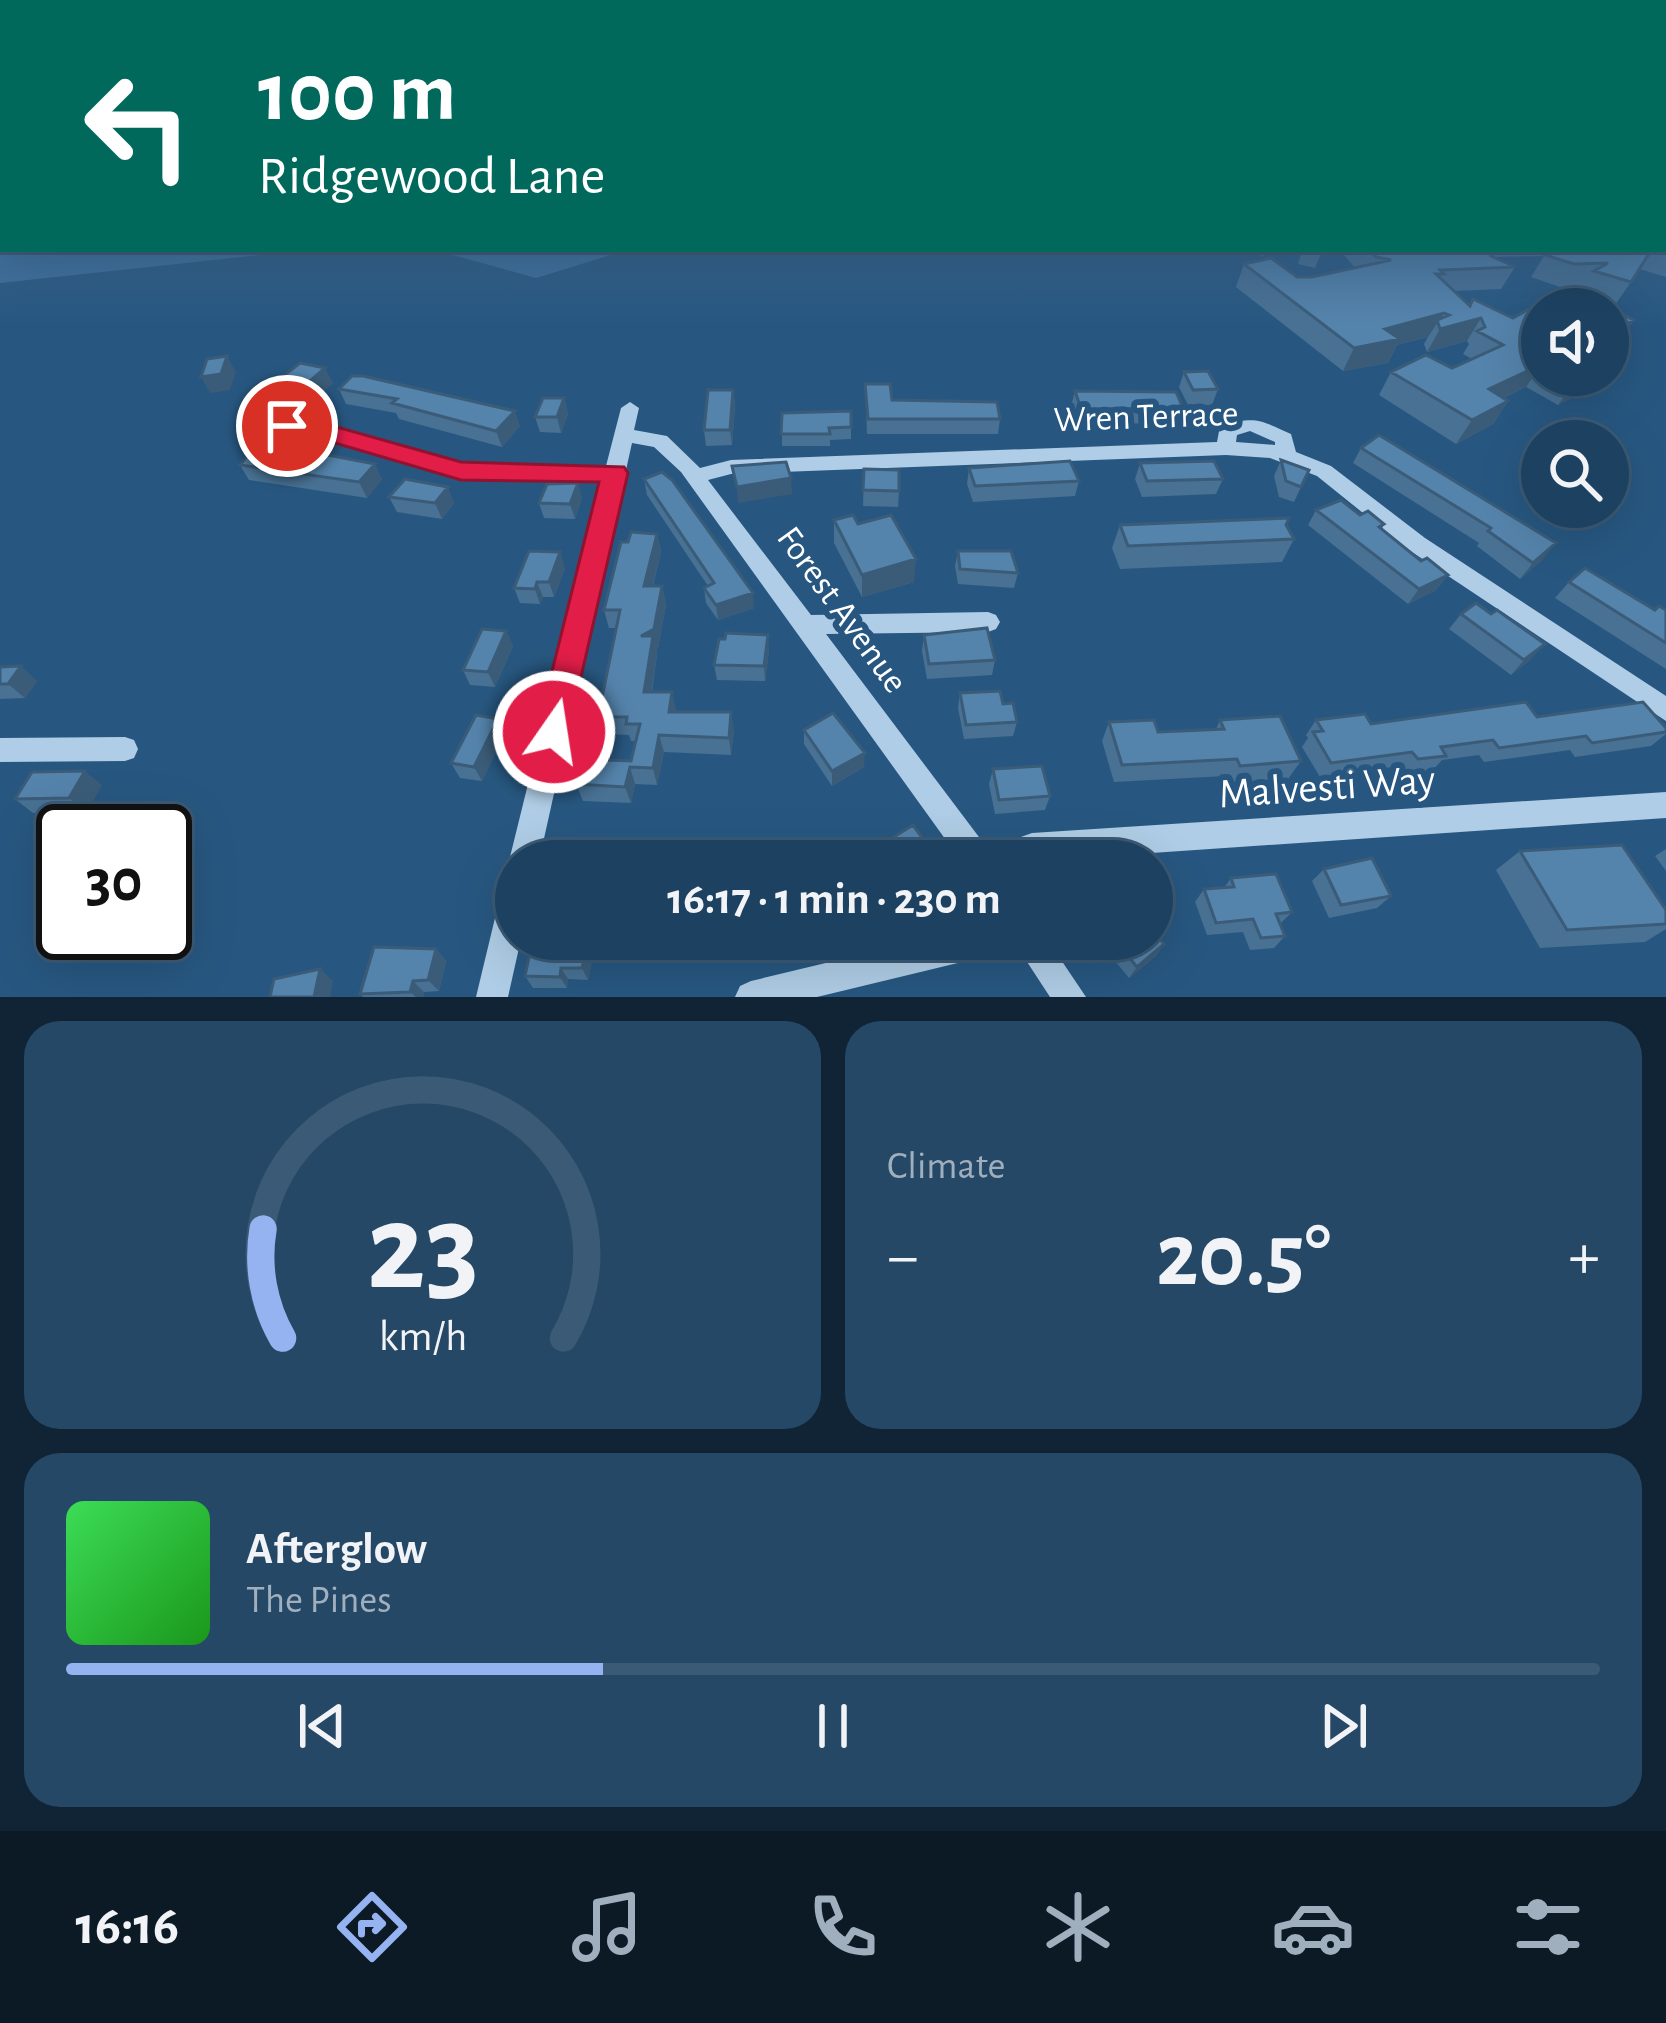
<!DOCTYPE html>
<meta charset="utf-8">
<style>
body{margin:0;font-family:"Alegreya Sans",sans-serif;background:#254866;color:#f1f3f6;height:100vh;display:flex;flex-direction:column;font-size:45px;white-space:nowrap}
*{box-sizing:border-box;margin:0}
p{font-size:39px;color:#a0afbd}
.icon{flex:none;width:66px;height:66px;fill:none;stroke:currentColor;stroke-width:2;stroke-linecap:round;stroke-linejoin:round}
.map{position:relative;height:997px;overflow:hidden}
.drawer{display:flex;flex-direction:column;gap:24px;padding:24px;background:#102435;flex:1}
.drawer>*{flex:none}
.guide{position:absolute;left:0px;top:0px;width:1668px;height:252px;box-shadow:0 12px 48px #0002,0 0 0 3px #3b5a75;background:#00695c;color:#fff;overflow:hidden}
.tools{position:absolute;left:1521px;top:288px;display:grid;gap:24px}
.tools a{display:grid;place-items:center;width:108px;height:108px;border-radius:50%;background:#1d4160;box-shadow:0 12px 48px #0002,0 0 0 3px #3b5a75;font-size:60px}
.speed{position:absolute;left:36px;top:804px;display:flex;gap:24px;font-size:60px;font-weight:700;text-align:center}
.speed>*{display:grid;place-content:center;width:156px;height:156px;border-radius:50%;background:#1d4160;box-shadow:0 12px 48px #0002,0 0 0 3px #3b5a75;line-height:1}
.speed .limit{border:6px solid #111;border-radius:18px;background:#fff;color:#111}
.pin{position:absolute;display:grid;place-items:center;width:102px;height:102px;color:#fff;margin:-51px;border:6px solid #fff;border-radius:50%;box-shadow:0 3px 12px #0007}
.me{position:absolute;width:132px;margin:-66px;rotate:13deg;stroke-linejoin:round;filter:drop-shadow(0 0 9px #0008)}
.turn{display:flex;align-items:center;gap:42px;height:252px;padding:0 60px;font-size:54px}
.turn .icon{width:156px;height:156px;stroke-width:2.5}
.turn b{display:block;font-size:84px;line-height:102px}
.big{font-size:90px;font-weight:600;line-height:1.1}
.drawer .tile{flex:1;display:flex;flex-direction:column;justify-content:center;gap:18px;min-width:0;padding:0 42px;border-radius:36px;background:#254866}
.drawer .dial{align-items:center;gap:0}
.dial svg{height:312px;overflow:visible;fill:none;stroke:#3b5a75;stroke-width:7;stroke-linecap:round;text-anchor:middle}
.dial text{fill:#f1f3f6;stroke:none}
.song{display:flex;align-items:center;gap:36px}
.cover{width:144px;height:144px;border-radius:18px;background:linear-gradient(135deg,hsl(130 70% 55%),hsl(120 70% 35%))}
.played{height:12px;border-radius:6px;background:linear-gradient(90deg,#95b2f1 35%,#3b5a75 35%)}
.keys{display:flex;justify-content:space-around;direction:ltr}
.heat{display:flex;justify-content:space-between;align-items:center;font-size:66px;direction:ltr}
.drawer .tiles{flex:1;display:grid;gap:24px;grid-template-columns:1fr 1fr}
.tile:last-child{grid-column:span 2}
.trip{position:absolute;left:495px;top:840px;width:678px;height:120px;border-radius:60px;background:#1d4160;box-shadow:0 12px 48px #0002,0 0 0 3px #3b5a75;font-weight:600;line-height:120px;text-align:center}
.tab-bar{display:flex;height:192px;justify-content:space-around;align-items:center;background:#0c1a26;color:#a0afbd}
.tab-bar .icon{width:84px;height:84px}
.tab-bar .selected{color:#95b2f1}
.tab-bar b{font-size:54px;color:#f1f3f6}
.map>svg:first-child{display:block}
.green{fill:#3c719e}
.lines{fill:none;stroke-linecap:round;stroke-linejoin:round}
.minor{fill:#afcde6;fill-rule:evenodd}
.wall{fill:#487193}
.shaded-wall{fill:#3b5c78}
.building{fill:#5483ab;stroke:#3b5c78;stroke-width:3}
.route{fill:#e11d48;stroke:#92132f;stroke-width:3}
.labels{text-anchor:middle;dominant-baseline:central;stroke-width:12;stroke-linejoin:round;paint-order:stroke}
.street-label{font-size:36px;fill:#fff;stroke:#275780}
.near-street-label{font-size:42px;fill:#fff;stroke:#275780}
</style>
<div class="map">
<svg width="1666" height="997" viewBox="0 0 1666 997">
<rect width="100%" height="100%" fill="#275780"/>
<path class="green" d="M0 185 3 249H316L0 283Z
M431 249H630L536 278Z"/>
<g class="lines">
<path class="minor" d="M1665 187H1666V196H1665Z
M630 402 639 408 634 430 667 436 700 468 731 460 1217 442 1220 426C1257 416 1257 419 1291 434L1296 452 1331 466 1425 538 1666 696V721L1409 550 1317 476 1270 458 1226 455 731 474 708 480 811 615 988 612 996 615 1000 622 996 629 988 632 826 634 988 849 1032 833 1666 792V818L1035 861H961L681 472 654 447 632 443 539 861H516V872L509 861 603 480H474L310 434 251 436 241 430C282 397 424 460 476 466 518 471 564 466 606 466L621 408ZM1250 431 1275 442V445L1236 442 1237 435Z
M125 737 134 740 138 749 134 758 125 761 0 762V738Z
M516 878V939H521L508 997H476L501 893 505 882Z
M926 939H1007L1002 950 991 955 817 997H735L740 986 751 981Z
M1012 939H1047L1086 997H1050Z"/>
</g>
<path class="wall" d="M1666 197V277L1640 269 1615 305 1579 293 1584 286 1560 287 1531 277 1544 256 1492 257 1515 267 1501 289 1455 291 1470 305 1473 299 1513 318 1565 289 1634 320 1617 343 1608 348V309H1542V375H1599L1589 389 1558 405 1526 387 1504 398 1508 401 1493 424 1456 444 1379 395 1391 372 1426 355 1452 368 1472 359 1463 354 1469 344 1467 341 1427 352 1424 344 1428 337 1397 345 1388 363 1343 371 1236 287 1244 264 1271 258 1297 277H1312L1355 268 1339 249H1665Z
M1232 249H1267L1264 256Z
M1303 249H1323L1315 268 1298 264Z
M1184 372 1218 389 1212 405H1188L1179 387Z
M283 376 333 383 317 397 291 392Z
M363 376 520 426 502 447 399 419 396 413 346 404 339 389Z
M865 384 892 400 1000 419 998 434H867Z
M733 390 735 405 732 445 706 446 704 430Z
M1075 391 1183 408 1178 423 1077 424 1071 406Z
M564 398 568 414 561 433 540 432 535 417Z
M782 413 851 427V439L830 440V446H782Z
M316 447 319 453 382 479 367 498 249 480 240 465Z
M1361 448 1543 559 1520 579 1477 546 1479 543 1353 463Z
M1281 460 1309 470 1294 502 1279 497 1274 476Z
M1140 463 1223 479 1216 494 1142 497 1135 479Z
M969 468 1079 481 1075 496 973 502 967 484Z
M864 469 899 491 898 507 863 506Z
M644 479 754 608 718 620 706 603 704 588 708 586 647 495Z
M389 497 454 503 442 519 397 512Z
M582 498 575 519 544 518 539 503Z
M1316 510 1360 515 1384 524 1382 529 1421 561 1448 575 1436 590 1408 604 1308 525Z
M834 520 858 524 914 582 862 597 834 543Z
M1120 525H1286L1294 539 1282 562 1120 569 1112 548Z
M657 534 661 552 653 586H662L666 605 658 648 656 649 657 654 652 692H672L675 712 734 730 731 755 664 752 657 785 635 784 631 803 583 801 576 784 631 761 636 741H631L629 735 604 734 598 717 617 628H609L604 610 628 542Z
M958 551 1018 573 1014 588 958 584 955 566Z
M565 568 554 597H543L540 604 520 603 514 588Z
M1569 582 1655 610H1666V669L1555 598Z
M1461 614 1531 659 1511 675 1449 629Z
M506 631 513 646 495 687 470 685 463 670Z
M924 635 995 660 992 675 927 679 922 651Z
M769 650 765 681 717 680 714 665Z
M0 667 37 681 25 698 0 699Z
M960 693 1003 704 1017 722 1013 736 964 739 958 708Z
M1537 717 1666 728V734L1651 746 1575 757 1570 750 1484 762 1479 755 1442 760 1433 770 1405 774 1400 766 1320 777 1302 747 1308 738 1306 735 1316 720 1371 724Z
M498 719 505 733 482 781 460 778 451 763Z
M1220 720 1301 761 1288 779 1228 783 1226 776 1114 782 1102 741 1109 722 1158 732 1216 729Z
M804 730 864 767 832 786 804 744Z
M993 769 1050 796 1045 810 995 814 989 784Z
M102 785 86 812 33 813 15 799Z
M881 845 939 861H882L880 858Z
M1666 849V871L1655 856Z
M1520 851 1666 910V929L1645 942 1540 948 1496 870Z
M1324 869 1391 896 1377 908 1329 918 1312 881Z
M1231 878 1292 912 1280 924 1285 936 1274 948 1250 950 1243 932 1207 935 1195 902 1204 889 1224 888Z
M1097 939H1152L1164 944 1156 956 1129 978Z
M572 944 593 956 588 980 568 979 567 988H533L525 976Z
M436 949 446 961 439 991 424 992 423 997H363L360 994Z"/>
<path class="shaded-wall" d="M1444 313 1428 337 1397 345 1388 363 1343 371 1354 348 1385 329Z
M1481 318 1467 341 1427 352 1440 329Z
M1634 320 1617 343 1608 348V335Z
M227 356 236 372 230 390 210 393 201 377Z
M1542 364 1526 387 1473 413 1489 389Z
M325 368 333 383 317 397 309 382Z
M1588 375H1599L1589 389 1558 405 1575 382Z
M733 390 735 405 732 445 730 430Z
M564 398 568 414 561 433 557 417Z
M1508 401 1493 424 1456 444 1472 420Z
M515 411 520 426 502 447 496 431Z
M375 464 382 479 367 498 359 482Z
M791 478 792 494 738 503 737 487Z
M578 483 582 498 575 519 570 504Z
M448 487 454 503 442 519 435 503Z
M657 534 661 552 648 604 644 586Z
M1556 543 1543 559 1520 579 1533 563Z
M560 552 565 568 554 597 549 582Z
M916 559 914 582 862 597V575Z
M1448 575 1436 590 1408 604 1419 589Z
M537 582 543 597 540 604 535 589Z
M662 586 666 605 658 648 656 649 657 654 649 709 644 692 641 636Z
M753 593 754 608 718 620 716 605Z
M506 631 513 646 495 687 488 672Z
M768 635 769 650 765 681 764 666Z
M1545 644 1531 659 1511 675 1524 660Z
M21 666 37 681 25 698 8 684Z
M672 692 676 709 673 730 669 712Z
M731 712 734 730 731 755 729 738Z
M498 719 505 733 482 781 474 767Z
M659 735 664 752 657 785 653 768Z
M865 753 864 767 832 786V771Z
M630 767 635 784 631 803 625 787Z
M85 771 102 785 86 812 69 798Z
M1164 944 1156 956 1129 978 1137 967Z
M587 945 593 956 588 980 582 968Z
M436 949 446 961 439 991 428 980Z
M561 968 568 979 567 988 560 977Z
M320 969 333 981 330 997H314Z
M413 981 424 992 423 997H416L410 992Z"/>
<path class="building" d="M1304 249H1323L1321 253Z
M1369 249H1493L1491 256 1515 267 1440 270 1444 274H1436L1470 306 1473 299 1513 318 1565 289 1634 320 1608 335V309H1542V364L1489 389 1508 401 1472 420 1391 372 1426 355 1452 368 1503 345 1477 331 1485 327 1481 318 1440 329 1437 320 1449 315 1444 313 1385 329 1400 339 1354 348 1244 264 1271 258 1297 277H1312L1391 260 1376 257Z
M1549 249H1652L1631 282 1594 271 1608 263 1574 264 1545 255Z
M227 356 221 374 201 377 207 359Z
M300 363 325 368 309 382 283 376Z
M1208 371 1218 389 1193 390 1184 372Z
M1563 375H1588L1575 382Z
M352 376H363L515 411 496 431 392 403 397 399 339 389Z
M865 384H890L892 400 997 402 1000 419H868Z
M708 390H733L730 430H704Z
M1075 391 1176 392 1183 408 1081 409Z
M543 398H564L557 417H535Z
M851 411V427L829 428 830 434H781L782 413Z
M1379 435 1556 543 1533 563 1488 531 1491 528 1361 448Z
M257 444 316 447 312 452 375 464 359 482 240 465Z
M1281 460 1309 470 1301 487 1286 481Z
M1070 461 1079 481 975 486 969 468Z
M1214 461 1223 479 1147 481 1140 463Z
M786 462 791 478 737 487 732 466Z
M864 469 899 470V491L863 490Z
M662 472 672 480 753 593 716 605 704 588 714 583 644 479Z
M405 479 448 487 435 503 389 497Z
M578 483 570 504 539 503 547 484Z
M1341 500 1360 515 1368 511 1384 524 1379 527 1421 561 1427 558 1448 575 1419 589 1316 510Z
M853 515 858 524 891 515 916 559 862 575 834 520Z
M1289 518 1286 525 1294 539 1128 546 1120 525Z
M631 532 657 534 644 586H662L654 629 641 636H653L644 692H672L669 712H731L729 738 659 735 653 768 630 767 625 787 576 784 583 759 631 761 640 724H626L627 717H598L620 610H604L621 542H628Z
M529 551 560 552 549 582H537L535 589 514 588Z
M958 551H1011L1018 573 960 569Z
M1585 568 1655 610 1659 606 1666 610V643L1569 582Z
M1476 603 1491 614 1497 610 1545 644 1524 660 1461 614Z
M987 628 995 660 929 664 924 635Z
M482 629 506 631 488 672 463 670Z
M726 633 768 635 764 666 714 665 719 639H725Z
M21 666 8 684H0V667Z
M1000 691 1003 704 1013 703 1017 722 966 725 960 693Z
M1526 702 1537 717 1643 702 1666 728V732L1592 743 1586 736 1499 748 1493 740 1441 747 1446 756 1418 759 1412 752 1331 763 1313 732 1323 731 1316 720 1365 714 1371 724Z
M833 713 865 753 832 771 804 730Z
M476 715 498 719 474 767 451 763Z
M1280 716 1301 761 1240 766 1237 759 1122 765 1109 722 1154 720 1158 732 1224 729 1220 720Z
M1042 766 1050 796 999 800 993 769Z
M85 771 69 798 15 799 32 772Z
M913 825 939 861H892L881 845Z
M1622 845 1666 910V924L1567 930 1520 851Z
M1372 858 1391 896 1341 905 1324 869Z
M1276 874 1292 912 1276 914 1285 936 1261 938 1253 919 1216 923 1204 889 1234 887 1231 878Z
M1152 930 1164 944 1137 967 1114 939H1152Z
M533 939H564L563 944 587 945 582 968H561L560 977 525 976Z
M374 947 436 949 428 980 413 981 410 992 360 994Z
M320 969 314 997H270L274 979Z"/>
<linearGradient id="sky" x2="0" y2="1"><stop stop-color="#153046"/><stop offset="0.57" stop-color="#416991"/><stop offset="1" stop-color="#416991" stop-opacity="0"/></linearGradient>
<rect width="1666" height="325" fill="url(#sky)"/>
<path class="route" d="M287 418 319 422 461 462 624 467 628 473 566 742 554 747 542 742 537 732 599 482 461 480 318 438 279 432 275 426Z"/>
<g class="labels">
<g class="street-label">
<text transform="translate(1146 417) rotate(-2)">Wren Terrace</text>
<text transform="translate(842 610) rotate(54)">Forest Avenue</text>
</g>
<g class="near-street-label">
<text transform="translate(1327 787) rotate(-4)">Malvesti Way</text>
</g>
</g>
</svg>
<div class="tools">
<a><svg class="icon" aria-label="sound" viewBox="0 0 24 24"><path d="M4 9h4l5-4v14l-5-4H4zM17 9q2 3 0 6"/></svg></a>
<a><svg class="icon" aria-label="search" viewBox="0 0 24 24"><circle cx="10" cy="10" r="6"/><path d="M15 15l6 6"/></svg></a>
</div>
<div class="speed"><div class="limit">30</div></div>
<div class="pin" style="left:287px;top:426px;background:#d93025"><svg class="icon" aria-label="arrive" viewBox="0 0 24 24"><path d="M6 21V4h12l-3 4 3 4H6"/></svg></div>
<svg class="me" style="left:554px;top:732px" viewBox="-20 -20 40 40"><circle r="17" fill="#e11d48" stroke="#fff" stroke-width="3"/><path d="M0-11L8 9 0 5-8 9z" fill="#fff"/></svg>
<div class="trip">16:17 · 1 min · 230 m</div>
<div class="guide">
<div class="turn"><svg class="icon" aria-label="left" viewBox="0 0 24 24"><path d="M17 20v-9H6M10 6l-5 5 5 5"/></svg><div><b>100 m</b>Ridgewood Lane</div></div>
</div>
</div>
<section class="drawer">
<div class="tiles">
<div class="tile dial"><svg viewBox="0 0 100 80">
<path d="M14 69A42 42 0 1 1 86 69"/>
<path d="M14 69A42 42 0 0 1 9 41" stroke="#95b2f1"/>
<text x="50" y="56" font-size="32" font-weight="700">23</text>
<text x="50" y="72" font-size="11">km/h</text>
</svg></div>
<div class="tile"><p>Climate</p>
<div class="heat"><a>−</a><b class="big">20.5°</b><a>+</a></div>
</div>
<div class="tile">
<div class="song"><i class="cover"></i><div><b>Afterglow</b><p>The Pines</p></div></div>
<div class="played"></div>
<div class="keys"><svg class="icon" aria-label="previous" viewBox="0 0 24 24"><path d="M18 5L8 12l10 7zM5 5v14"/></svg><svg class="icon" aria-label="pause" viewBox="0 0 24 24"><path d="M8 5v14M16 5v14"/></svg><svg class="icon" aria-label="next" viewBox="0 0 24 24"><path d="M6 5l10 7-10 7zM19 5v14"/></svg></div>
</div>
</div>
</section>
<nav class="tab-bar">
<b>16:16</b>
<svg class="icon selected" aria-label="directions" viewBox="0 0 24 24"><path d="M12 3l9 9-9 9-9-9zM9 14v-3h6M13 9l2 2-2 2"/></svg>
<svg class="icon" aria-label="music" viewBox="0 0 24 24"><path d="M9 18V5l10-2v13"/><circle cx="6" cy="18" r="3"/><circle cx="16" cy="16" r="3"/></svg>
<svg class="icon" aria-label="phone" viewBox="0 0 24 24"><path d="M5 4h4l2 5-3 2q2 4 5 5l2-3 5 2v4C11 20 4 13 5 4z"/></svg>
<svg class="icon" aria-label="climate" viewBox="0 0 24 24"><path d="M12 3v18M4 7l16 10M4 17L20 7"/></svg>
<svg class="icon" aria-label="car" viewBox="0 0 24 24"><path d="M5 17H2v-5l4-1 3-4h7l3 4 3 1v5h-3M9 17h6M6 11h13"/><circle cx="7" cy="17" r="2"/><circle cx="17" cy="17" r="2"/></svg>
<svg class="icon" aria-label="filters" viewBox="0 0 24 24"><path d="M4 7h16M4 17h16"/><circle cx="9" cy="7" r="2"/><circle cx="15" cy="17" r="2"/></svg>
</nav>
